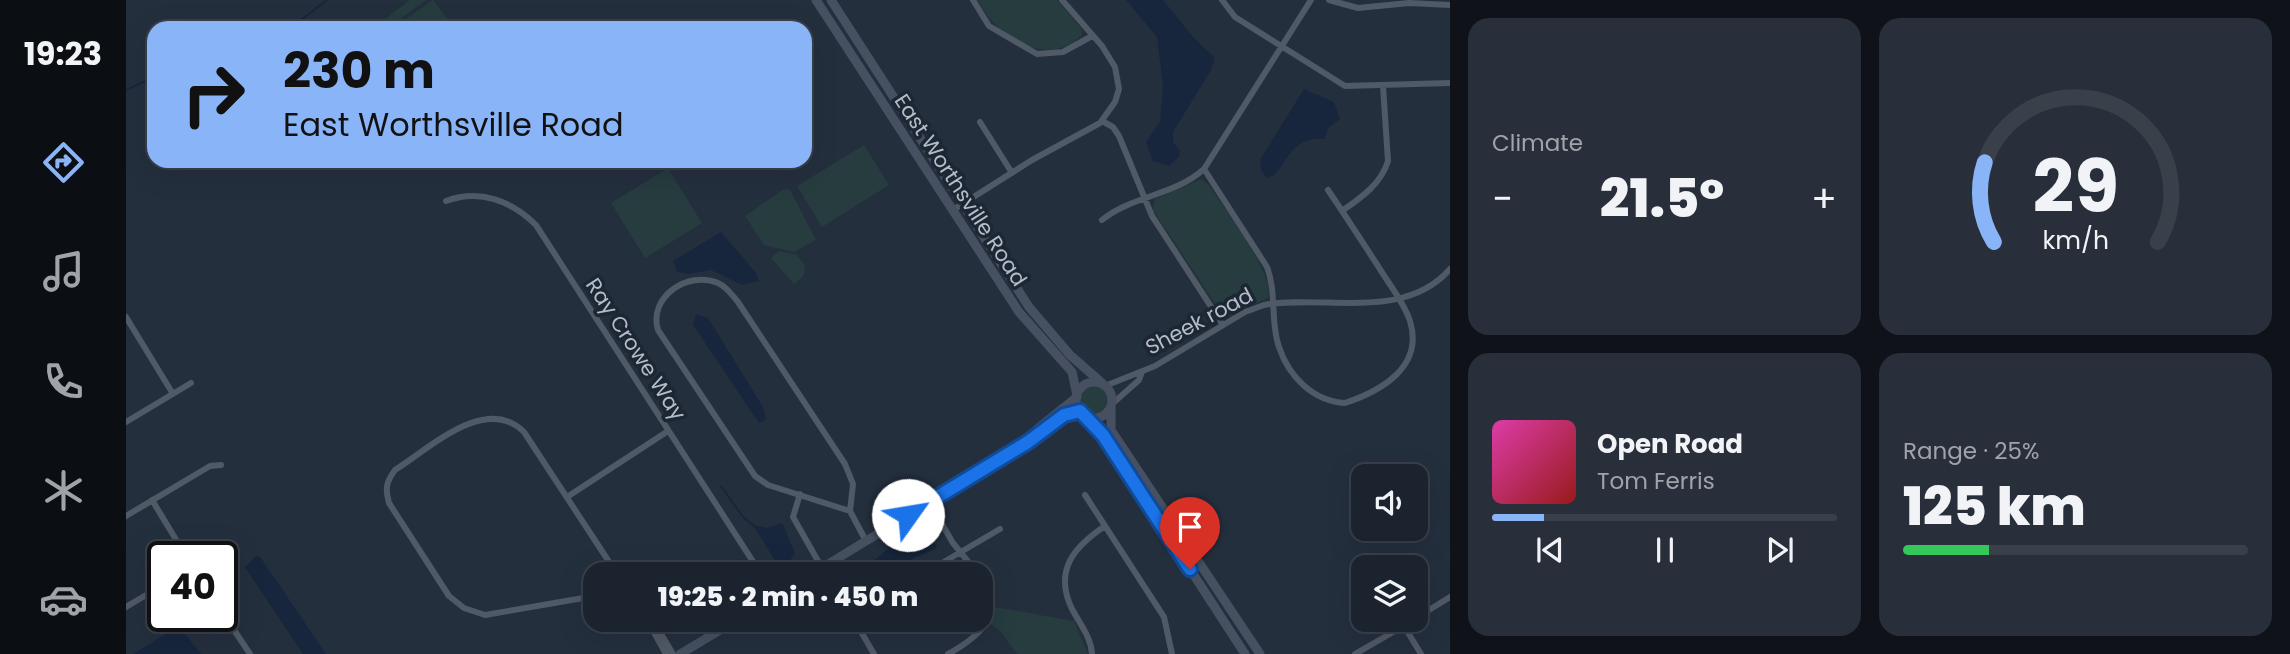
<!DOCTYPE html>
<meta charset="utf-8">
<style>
body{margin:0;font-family:Poppins,sans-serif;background:#282f3a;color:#f1f3f6;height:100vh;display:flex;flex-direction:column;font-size:26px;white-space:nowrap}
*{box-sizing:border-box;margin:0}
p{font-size:23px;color:#a0a4aa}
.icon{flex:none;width:38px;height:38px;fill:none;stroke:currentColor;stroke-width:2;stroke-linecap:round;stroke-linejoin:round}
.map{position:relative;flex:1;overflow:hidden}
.panel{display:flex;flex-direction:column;gap:18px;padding:18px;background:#0f1319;width:840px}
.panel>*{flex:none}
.top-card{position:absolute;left:21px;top:21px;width:665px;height:147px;border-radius:21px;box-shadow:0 7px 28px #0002,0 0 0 2px #39404a;background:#8ab4f8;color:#111;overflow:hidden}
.tools{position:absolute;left:1225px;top:464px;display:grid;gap:14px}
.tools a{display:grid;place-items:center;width:77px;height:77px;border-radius:14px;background:#1b232e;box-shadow:0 7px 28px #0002,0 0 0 2px #39404a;font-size:35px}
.speed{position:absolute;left:21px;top:541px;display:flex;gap:14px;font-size:35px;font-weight:700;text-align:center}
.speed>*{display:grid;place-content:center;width:91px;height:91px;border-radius:50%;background:#1b232e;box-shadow:0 7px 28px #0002,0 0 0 2px #39404a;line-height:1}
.speed .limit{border:4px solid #111;border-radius:10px;background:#fff;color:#111}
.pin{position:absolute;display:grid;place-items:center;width:60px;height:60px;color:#fff;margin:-72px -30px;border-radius:50% 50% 50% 0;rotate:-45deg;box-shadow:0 0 7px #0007}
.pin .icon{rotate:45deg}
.me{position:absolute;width:77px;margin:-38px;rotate:58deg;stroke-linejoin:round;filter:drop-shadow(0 0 5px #0008)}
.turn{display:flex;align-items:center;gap:24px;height:147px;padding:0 21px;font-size:32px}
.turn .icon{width:91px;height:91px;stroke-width:2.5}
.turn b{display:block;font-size:49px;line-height:60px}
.big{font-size:52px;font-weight:800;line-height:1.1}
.panel .card{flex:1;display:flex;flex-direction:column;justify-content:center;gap:10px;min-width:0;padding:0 24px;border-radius:21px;background:#282f3a}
.panel .dial{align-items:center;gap:0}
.dial svg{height:182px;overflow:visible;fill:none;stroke:#39404a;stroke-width:7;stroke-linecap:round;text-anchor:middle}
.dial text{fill:#f1f3f6;stroke:none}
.song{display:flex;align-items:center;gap:21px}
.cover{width:84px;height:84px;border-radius:10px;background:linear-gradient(135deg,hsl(320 70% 55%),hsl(0 70% 35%))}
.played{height:7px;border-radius:4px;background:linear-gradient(90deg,#8ab4f8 15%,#39404a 15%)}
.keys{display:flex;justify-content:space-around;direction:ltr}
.heat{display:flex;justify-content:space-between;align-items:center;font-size:38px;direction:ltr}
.charge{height:10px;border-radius:5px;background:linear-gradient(90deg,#34c759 25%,#39404a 0)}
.panel .tiles{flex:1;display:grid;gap:18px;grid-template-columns:repeat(2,1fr)}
.trip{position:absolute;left:457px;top:562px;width:410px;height:70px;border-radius:21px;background:#1b232e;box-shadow:0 7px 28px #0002,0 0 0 2px #39404a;font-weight:800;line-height:70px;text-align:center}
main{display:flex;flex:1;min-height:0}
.tabs{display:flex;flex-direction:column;width:126px;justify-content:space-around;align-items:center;background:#0b0e12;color:#a0a4aa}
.tabs .icon{width:49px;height:49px}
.tabs .active{color:#8ab4f8}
.tabs b{font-size:32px;color:#f1f3f6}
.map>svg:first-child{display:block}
.green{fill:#263c3f}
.water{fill:#17263c}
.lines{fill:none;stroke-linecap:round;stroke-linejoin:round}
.stream{stroke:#17263c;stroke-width:2}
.street{stroke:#505966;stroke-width:6}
.secondary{stroke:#465061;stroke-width:9}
.route-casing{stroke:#114b97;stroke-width:18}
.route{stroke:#1a73e8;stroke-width:12}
.labels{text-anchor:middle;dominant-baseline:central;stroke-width:7;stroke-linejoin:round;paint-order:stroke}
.street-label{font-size:21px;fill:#b4bcc9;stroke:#1d2633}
</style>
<main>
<nav class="tabs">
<b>19:23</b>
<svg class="icon active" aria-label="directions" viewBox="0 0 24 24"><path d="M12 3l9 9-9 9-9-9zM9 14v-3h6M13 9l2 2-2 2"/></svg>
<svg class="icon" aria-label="music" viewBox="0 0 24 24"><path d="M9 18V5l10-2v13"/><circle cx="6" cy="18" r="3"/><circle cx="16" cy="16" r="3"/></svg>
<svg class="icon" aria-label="phone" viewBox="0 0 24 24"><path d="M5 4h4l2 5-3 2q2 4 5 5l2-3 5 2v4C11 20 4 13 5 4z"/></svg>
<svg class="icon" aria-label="climate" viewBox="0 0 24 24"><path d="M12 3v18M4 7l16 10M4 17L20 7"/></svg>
<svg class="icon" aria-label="car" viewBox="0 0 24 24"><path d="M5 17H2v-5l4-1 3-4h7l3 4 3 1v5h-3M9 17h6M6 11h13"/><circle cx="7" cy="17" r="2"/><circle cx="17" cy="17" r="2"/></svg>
</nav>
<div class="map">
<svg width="1324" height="654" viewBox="0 0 1324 654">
<rect width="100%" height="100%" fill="#242f3e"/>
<path class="green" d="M284 0H300L262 28H247Z
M307 0 329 28H267Z
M852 0H931L955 28 956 35C922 70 868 36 852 0Z
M738 145 763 185 696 227 671 186Z
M542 168 576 223 519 258 485 203Z
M1075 179 1083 185C1097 207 1150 275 1142 298L1103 315 1095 313 1027 210 1029 199Z
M658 189 664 190 690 240 668 252 638 245 619 216Z
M653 251 671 255 679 266 678 275 668 284 645 258Z
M954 399a14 14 0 1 1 28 0a14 14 0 1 1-28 0Z
M869 607 948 621 962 654H891L875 632 865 624Z"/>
<path class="water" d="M1000 0H1037L1068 38 1089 58 1085 70 1047 132V142L1054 151 1053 157 1043 166 1027 161 1020 142 1034 122 1037 87 1031 37Z
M1178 89 1208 102 1214 119 1202 128 1199 139C1159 135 1160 175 1141 178L1135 170 1134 160Z
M595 232 630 273 633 281 616 285 585 270 562 274 551 272 547 261Z
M570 314 582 318 637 407 640 420 633 423 567 325Z
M656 523 669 553 661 565H652L627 525 641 528Z
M794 528 803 530 811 548 786 559 780 574H718L750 559 766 545Z
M130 556 135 558 200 654H177L119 567Z
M54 628 75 654H7L48 629Z"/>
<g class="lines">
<path class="stream" d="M167 26 201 0
M0 90 28 77
M595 486 617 517 628 526"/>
<path class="street" d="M847 0 863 26 911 54 937 52 966 36
M1096 0 1109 17 1219 86 1324 83
M1203 0 1232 8 1283 3 1324 5
M976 121 987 127 993 136 1026 216 1097 325
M854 122 886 173
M1078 169 1141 267C1151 293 1144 322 1153 347 1163 377 1187 401 1219 403 1255 391 1298 367 1284 321 1278 302 1262 283 1252 266 1235 240 1219 215 1202 190
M320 201C353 189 385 200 410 225L635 574
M827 210 906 160 974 123 989 102 993 89 989 67 976 46 936 0
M1216 211C1236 197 1255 184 1262 161L1257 86
M976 220C1007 195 1048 196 1078 169L1185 0
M0 317 47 394
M979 386 1029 366 1119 312 1138 305C1198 294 1278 322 1324 269
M986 404 1013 380 1016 372
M0 422 65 383
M674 494 667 517 696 568
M959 495 1038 617 1046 654
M441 497 542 431
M26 500 60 556
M803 502 827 543 852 574
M724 511 642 485 629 476 532 330C522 297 562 270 592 283 601 287 606 295 612 302L719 464 727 484 724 511 740 541
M0 516 84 466 95 465
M799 573 874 529
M469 596 359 615 338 608 323 596 263 503C259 489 260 482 269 470 304 448 360 394 398 432L491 574
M0 607 37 585
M96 612 124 654
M1290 618 1324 597
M521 620 540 654
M1278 626 1295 654
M526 627 534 632 547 654
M734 630 748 654
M822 654C853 637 881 614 854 577
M966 654C965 637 954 624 946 609 927 570 949 546 979 526
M1229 654 1288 620"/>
<path class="secondary" d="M690 0 893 312 946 372 951 395
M705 0 903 307 944 355 976 383
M950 400a18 18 0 1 1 36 0a18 18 0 1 1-36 0Z
M985 406V430L1134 654
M958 415 977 435 1119 654
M911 429 951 397
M686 574 902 442 938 415 954 411
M554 654 611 620"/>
</g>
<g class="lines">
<g class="route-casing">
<path id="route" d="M782 515 902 442 938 415 954 411 977 435 1064 569"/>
</g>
<use href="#route" class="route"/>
</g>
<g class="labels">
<g class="street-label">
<text transform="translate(835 190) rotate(57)">East Worthsville Road</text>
<text transform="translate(1073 321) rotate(-28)">Sheek road</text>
<text transform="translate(510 349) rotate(57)">Ray Crowe Way</text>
</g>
</g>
</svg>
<div class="tools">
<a><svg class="icon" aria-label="sound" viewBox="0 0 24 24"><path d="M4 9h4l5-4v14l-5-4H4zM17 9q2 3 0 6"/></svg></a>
<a><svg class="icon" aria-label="layers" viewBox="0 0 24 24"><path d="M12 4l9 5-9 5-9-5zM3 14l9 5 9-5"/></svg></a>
</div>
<div class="speed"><div class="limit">40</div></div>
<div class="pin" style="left:1064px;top:569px;background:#d93025"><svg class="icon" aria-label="arrive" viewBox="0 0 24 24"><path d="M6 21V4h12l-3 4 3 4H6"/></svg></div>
<svg class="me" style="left:782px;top:515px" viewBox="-20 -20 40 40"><circle r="19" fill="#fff"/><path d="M0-13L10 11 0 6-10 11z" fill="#1a73e8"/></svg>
<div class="trip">19:25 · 2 min · 450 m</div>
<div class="top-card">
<div class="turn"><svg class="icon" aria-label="right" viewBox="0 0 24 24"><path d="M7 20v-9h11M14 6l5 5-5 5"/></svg><div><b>230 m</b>East Worthsville Road</div></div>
</div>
</div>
<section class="panel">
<div class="tiles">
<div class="card"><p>Climate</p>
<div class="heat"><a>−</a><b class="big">21.5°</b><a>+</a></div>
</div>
<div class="card dial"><svg viewBox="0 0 100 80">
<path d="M14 69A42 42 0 1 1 86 69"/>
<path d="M14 69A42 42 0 0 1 10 34" stroke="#8ab4f8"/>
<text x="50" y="56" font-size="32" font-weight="700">29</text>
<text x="50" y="72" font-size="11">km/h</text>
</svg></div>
<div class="card">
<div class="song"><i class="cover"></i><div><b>Open Road</b><p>Tom Ferris</p></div></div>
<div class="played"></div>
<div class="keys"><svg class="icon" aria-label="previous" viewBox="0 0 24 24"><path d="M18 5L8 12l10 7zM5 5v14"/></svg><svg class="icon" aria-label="pause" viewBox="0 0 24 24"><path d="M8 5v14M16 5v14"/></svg><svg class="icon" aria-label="next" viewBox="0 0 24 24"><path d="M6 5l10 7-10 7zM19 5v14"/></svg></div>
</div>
<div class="card"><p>Range · 25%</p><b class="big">125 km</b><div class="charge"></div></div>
</div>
</section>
</main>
